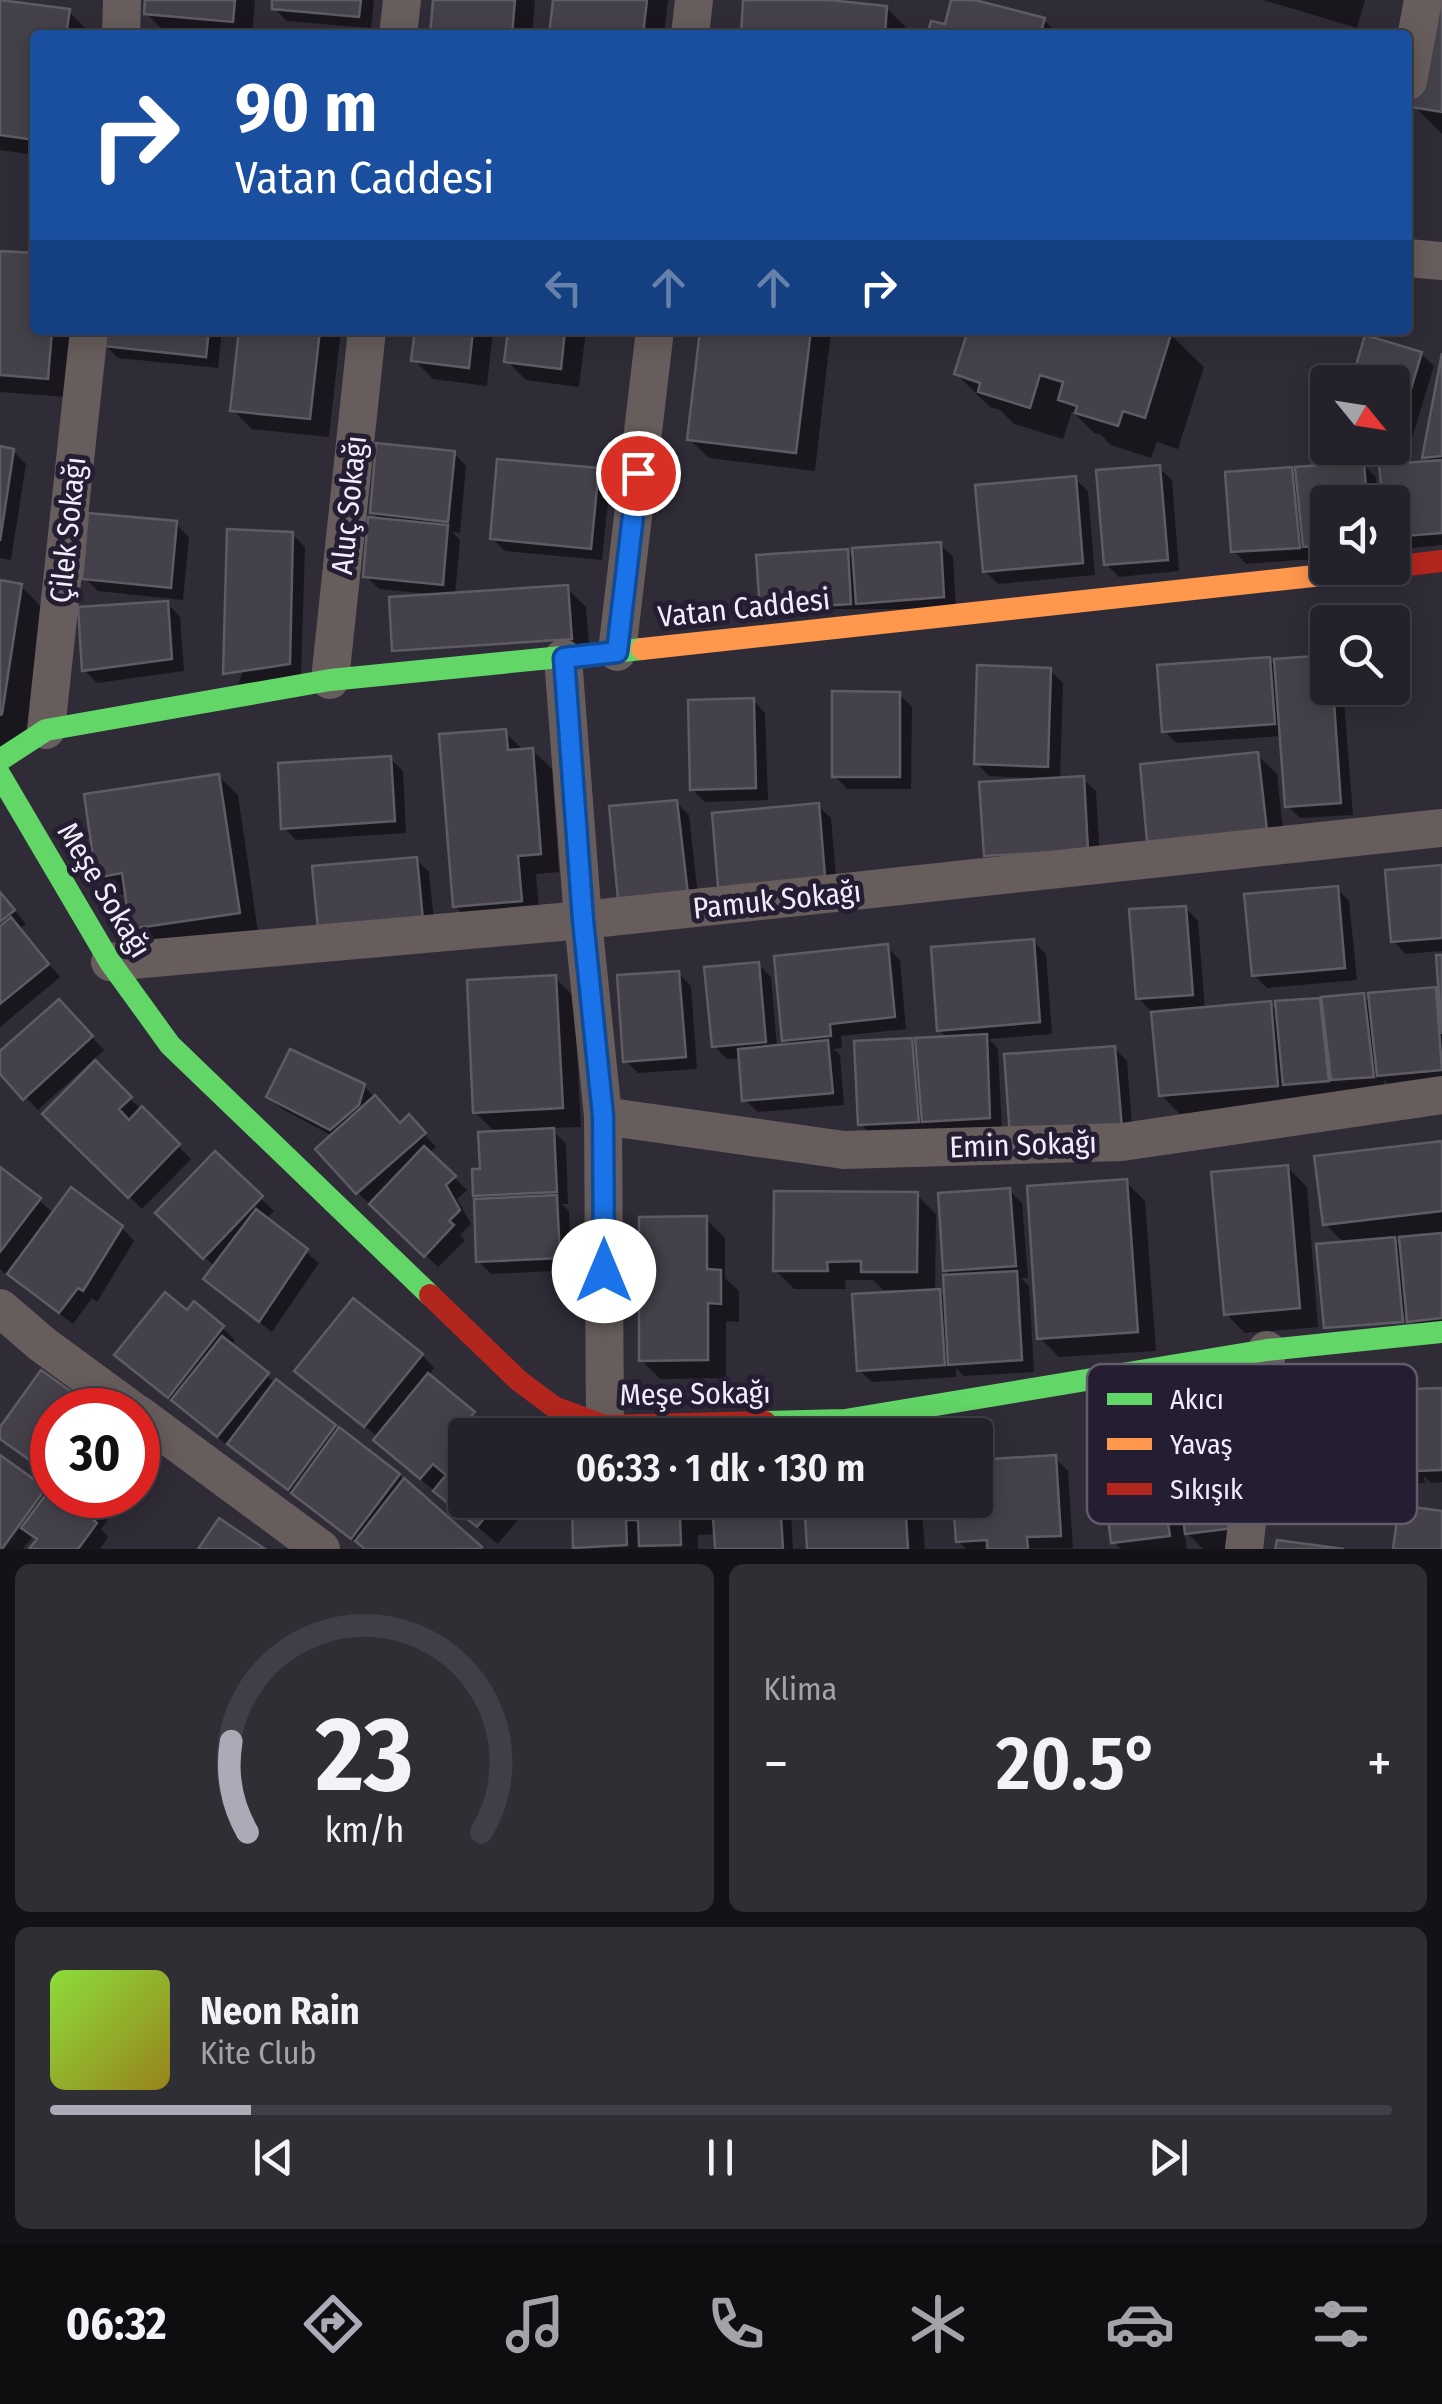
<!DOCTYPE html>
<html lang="tr">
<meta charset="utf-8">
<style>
body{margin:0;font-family:"Fira Sans Condensed",sans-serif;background:#2f2e35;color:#f1f3f6;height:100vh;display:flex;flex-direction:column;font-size:38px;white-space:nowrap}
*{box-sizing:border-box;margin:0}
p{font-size:32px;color:#a3a3a8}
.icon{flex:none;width:55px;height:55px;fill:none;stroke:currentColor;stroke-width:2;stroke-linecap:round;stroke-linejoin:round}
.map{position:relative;height:1549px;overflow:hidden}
.panel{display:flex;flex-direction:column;gap:15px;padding:15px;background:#131217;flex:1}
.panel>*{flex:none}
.guide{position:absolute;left:30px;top:30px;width:1382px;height:305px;border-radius:10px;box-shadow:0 5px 25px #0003,0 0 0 2px #403e46;background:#1a4fa0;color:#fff;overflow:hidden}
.needle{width:65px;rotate:120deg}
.controls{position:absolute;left:1310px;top:365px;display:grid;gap:20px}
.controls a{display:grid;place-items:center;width:100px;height:100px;border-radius:10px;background:#232129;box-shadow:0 5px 25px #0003,0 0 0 2px #403e46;font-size:50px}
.speed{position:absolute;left:30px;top:1388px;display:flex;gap:20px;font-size:50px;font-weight:700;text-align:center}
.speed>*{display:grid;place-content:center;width:130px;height:130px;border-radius:50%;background:#232129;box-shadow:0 5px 25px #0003,0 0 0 2px #403e46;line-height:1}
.speed .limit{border:15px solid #d22;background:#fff;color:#111}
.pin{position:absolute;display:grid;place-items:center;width:85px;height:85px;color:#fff;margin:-42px;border:5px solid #fff;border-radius:50%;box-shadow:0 2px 10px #0007}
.me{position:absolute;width:110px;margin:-55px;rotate:0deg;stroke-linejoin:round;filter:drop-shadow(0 0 8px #0008)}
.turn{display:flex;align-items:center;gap:35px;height:210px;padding:0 40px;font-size:45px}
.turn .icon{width:130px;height:130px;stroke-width:2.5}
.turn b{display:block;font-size:70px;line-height:85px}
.lanes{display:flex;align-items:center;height:95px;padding:0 40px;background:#0003;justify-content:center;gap:50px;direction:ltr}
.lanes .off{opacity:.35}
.big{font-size:75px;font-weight:600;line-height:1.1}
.panel .card{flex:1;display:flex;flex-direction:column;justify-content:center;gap:15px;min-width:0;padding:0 35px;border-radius:15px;background:#2f2e35}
.panel .dial{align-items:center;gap:0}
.dial svg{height:260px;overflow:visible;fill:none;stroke:#403e46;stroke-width:7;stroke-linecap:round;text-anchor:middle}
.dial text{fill:#f1f3f6;stroke:none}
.song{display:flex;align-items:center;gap:30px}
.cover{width:120px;height:120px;border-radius:15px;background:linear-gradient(135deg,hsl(90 70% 55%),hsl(50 70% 35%))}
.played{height:10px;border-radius:5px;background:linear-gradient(90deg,#aea9b6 15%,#403e46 15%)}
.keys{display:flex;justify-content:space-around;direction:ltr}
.heat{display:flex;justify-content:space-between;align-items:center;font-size:55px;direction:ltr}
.panel .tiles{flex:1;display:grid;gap:15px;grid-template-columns:1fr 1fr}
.card:last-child{grid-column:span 2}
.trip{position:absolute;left:448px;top:1418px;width:545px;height:100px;border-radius:10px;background:#232129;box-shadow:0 5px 25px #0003,0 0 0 2px #403e46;font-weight:600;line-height:100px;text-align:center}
.tab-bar{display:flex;height:160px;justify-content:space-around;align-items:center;background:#0e0d10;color:#a3a3a8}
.tab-bar .icon{width:70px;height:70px}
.tab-bar .active{color:#aea9b6}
.tab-bar b{font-size:45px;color:#f1f3f6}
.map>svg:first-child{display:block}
.shadow{fill:#0007;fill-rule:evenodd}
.building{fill:#44414a;stroke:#5e5b65;stroke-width:2.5}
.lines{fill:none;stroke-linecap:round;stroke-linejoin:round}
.street{stroke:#665d5c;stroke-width:38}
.fast{stroke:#63d668;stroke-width:22}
.slow{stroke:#ff974d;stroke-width:22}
.jam{stroke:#b3261e;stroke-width:22}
.route-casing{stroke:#114b97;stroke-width:25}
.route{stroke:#1a73e8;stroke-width:18}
.labels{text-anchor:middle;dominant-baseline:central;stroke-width:10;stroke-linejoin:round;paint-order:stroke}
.street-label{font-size:30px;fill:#f2edfb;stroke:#251d31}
.key{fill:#251d31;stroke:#625b6e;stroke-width:2.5}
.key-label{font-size:28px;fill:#f2edfb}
</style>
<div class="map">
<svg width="1442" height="1549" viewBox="0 0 1442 1549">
<rect width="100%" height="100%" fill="#2f2c37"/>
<path class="shadow" d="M148 0H255L252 35 165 32 146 13Z
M275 0H374L371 28 287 21 274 8Z
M436 0H535L532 35H433Z
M555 0H668L664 35H551Z
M746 0H803L886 8 906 27 905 35H743Z
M954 0H965L1044 20 1059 35H930L947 27Z
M1263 0H1365L1357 28Z
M0 1 69 12 88 31V35H35V155L0 150Z
M1442 5V134L1414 106Z
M0 253 35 255V330H72L67 397 0 392Z
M107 330H222L218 368 118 358 105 345Z
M242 330H341L329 437 252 429 233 410Z
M418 330H493L487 386 433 379 414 360Z
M511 330H586L579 387 526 380 507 361Z
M703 330 831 331 815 471 709 458 689 439Z
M970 330H1159L1170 334 1204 367 1178 449 1157 442 1151 458 1111 445 1101 435 1094 433 1072 411 1063 439 1014 424 1000 410 990 407 956 374Z
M1367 338 1421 354 1434 366 1406 458 1371 448H1392V382H1354Z
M1442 366V545L1401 549 1392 540V502H1385L1382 467 1432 463 1425 457Z
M0 449 13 451 26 464 11 560 0 558Z
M454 453 466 466 460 533 452 532 460 540 455 595 567 588 586 607 590 657 430 597V594L379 589 366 576 381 521 372 512Z
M1363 464 1376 477 1378 502H1328V558L1246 564 1234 551 1291 470 1299 478Z
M1159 468 1172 480 1179 571 1119 577 1106 564Z
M598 470 610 483 602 560 505 551 492 538Z
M1075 479 1088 491 1095 575 998 584 985 571Z
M176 524 189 537 183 600 98 591 85 578Z
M292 534 305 547 301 676 238 685Z
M940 544 953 557 956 609H763L847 551 856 560Z
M0 583 21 586 45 611 26 739 0 759Z
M168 604 180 617 184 671 97 683 84 670Z
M1269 659 1277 668 1328 688H1343L1353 815 1300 818 1287 805 1282 736 1177 743 1164 731Z
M1050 670 1063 683 1060 780 1083 779 1096 791 1100 862 999 868 986 855 1029 782V778L989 776 977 763Z
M899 694 912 707 911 789H847L835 776Z
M753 700 765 713 768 800 705 802 692 789Z
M505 732 524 751 532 750 552 769 559 872 536 874 540 920 474 925 455 906Z
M1257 755 1277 774 1286 857 1170 870Z
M390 758 403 771 406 833 296 840 284 827Z
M218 776 238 795 258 932 152 947 133 928 128 894 118 895 99 876Z
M676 802 689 815 700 915 612 809Z
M818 806 831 818 838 901 734 910Z
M416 859 429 872 435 932 333 942Z
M1442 868V951L1406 954 1393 941Z
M1337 889 1349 901 1357 980 1267 988 1254 975Z
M0 893 26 924 19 929 60 977 0 1027Z
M1186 908 1198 921 1205 1010 1270 1004 1279 1013 1278 1004 1363 996 1371 1004 1435 990 1442 996V957V1083L1392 1088 1384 1080 1385 1088 1296 1097V1104L1180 1114 1161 1095 1154 1011H1151L1138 998Z
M1033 941 1046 954 1052 1034 989 1039 998 1049 1002 1130 937 1134 930 1127V1134L874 1137 861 1124 911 1040 918 1048 948 1038 939 1030Z
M887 947 900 960 906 1029 841 1036 842 1048 834 1049 840 1055 844 1105 758 1112 745 1100 741 1058 727 1059 714 1046 758 964 771 977 777 1047 791 1046 785 1040Z
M678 973 691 986 697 1069 638 1073 626 1061Z
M555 978 574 997 581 1127 550 1128 566 1144 568 1204H562L569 1211 571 1270 491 1274 478 1261 482 1201 476 1195 497 1134 475 1112Z
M71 1015 104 1050 92 1061 191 1159 142 1209 46 1114 92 1067 89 1064 38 1110 0 1070V1055Z
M1114 1048 1127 1061 1133 1140 1006 1057Z
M364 1086 401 1126 409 1118 436 1147 429 1153 467 1190 457 1199 471 1224 460 1235 465 1240 438 1267 358 1193 333 1136 282 1109 269 1097Z
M1442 1144V1331L1413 1324 1345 1244 1325 1224ZM1402 1237 1403 1249 1392 1238Z
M215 1154 274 1211 266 1219 319 1263 272 1332 219 1291 215 1267 159 1213Z
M1288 1168 1307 1187 1318 1327 1245 1333 1226 1314Z
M0 1170 39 1200 54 1214 71 1191 122 1228 134 1241 97 1302 92 1298 73 1324 23 1287 8 1271 6 1274 0 1269Z
M1126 1182 1145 1201 1156 1351 1059 1357 1040 1338Z
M1009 1190 1022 1203 1028 1278H1021L1029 1286 1034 1372 964 1376 956 1368V1377L872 1382 859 1370 900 1294V1290H883L873 1280H845L846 1289H794L775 1270 917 1195 936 1214 935 1292 939 1291 947 1300 952 1277 945 1270Z
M706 1219 725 1238V1278L739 1291V1322L726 1321V1378L660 1379 641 1360 647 1300V1281L641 1276Z
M187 1313 222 1328 235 1340 230 1346 276 1384 399 1475 481 1549H365L243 1457 233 1446 231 1448 130 1368Z
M422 1355 434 1368 428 1376 487 1428 499 1435H465V1500H534L498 1544 395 1458 376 1440 378 1437 310 1383Z
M42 1373 92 1410H52V1477L10 1447 0 1437V1431Z
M1442 1390V1482L1431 1483 1424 1476 1425 1483 1366 1486 1358 1478V1486L1289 1490 1276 1477 1341 1395 1348 1402 1405 1392 1413 1399Z
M1231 1436 1250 1456 1232 1549H1203L1184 1530 1187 1549H1121L1114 1542 1155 1447 1171 1463Z
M138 1454 157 1472 128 1512 119 1505 101 1529 108 1537 100 1549H33L38 1542 33 1536 23 1549H0V1458L49 1495 52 1490V1495H138Z
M1055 1458 1068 1471 1073 1548 966 1549 958 1541 955 1500H975V1463Z
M574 1500H790L793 1549H718L717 1534 698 1535V1549H578L576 1547Z
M806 1500H921L925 1549H810Z"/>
<path class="building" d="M0 0 70 9 66 35H35V140L0 135Z
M145 0H235L233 22 144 14Z
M272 0H361L359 17 272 9Z
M433 0H515L512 35H430Z
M553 0H647L643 35H549Z
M743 0H829L887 6 885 35H741Z
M951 0H975L1045 18 1040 35H927L931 21 945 24Z
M1429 1 1442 3V112L1411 107Z
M0 251 35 253V330H52L48 379 0 375Z
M104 330H209L206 357 103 346Z
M239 330H320L310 419 230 411Z
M415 330H473L469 368 411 361Z
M508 330H565L561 369 504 362Z
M700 330H811L796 453 687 440Z
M968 330H1167L1172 331 1145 418 1123 411 1118 426 1075 413 1077 406 1058 400 1063 382 1040 375 1030 408 978 392 980 383 954 374Z
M1365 335 1422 352 1394 446 1392 382H1351Z
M1442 353V456L1422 458Z
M376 443 455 451 448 522 370 513Z
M0 446 14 449 0 541Z
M497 459 599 468 591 549 490 539Z
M1442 460V533L1392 537V502H1383L1379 465Z
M1364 462 1367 502H1328V545L1303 547 1295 467Z
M1160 465 1168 560 1104 565 1096 470Z
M1292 467 1300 548 1231 552 1225 472Z
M1076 476 1083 563 983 572 975 485Z
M88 513 177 521 171 588 82 579Z
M368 517 448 525 443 585 363 577Z
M227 529 293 532 290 664 223 674Z
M941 542 944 597 856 604 852 548Z
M848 549 851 604 760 610 756 555Z
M0 580 22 584 2 714 0 715Z
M568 585 572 639 392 651 389 597Z
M168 601 172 659 82 671 78 607Z
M1328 655V688H1333L1341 803 1285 807 1274 659Z
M1270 657 1275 724 1162 732 1157 665Z
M977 665 1051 668 1048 767 974 764Z
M832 691 900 692V777H832Z
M754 698 756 788 690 790 688 700Z
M506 729 508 750 533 748 541 854 518 856 522 901 453 907 439 734Z
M1258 752 1268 839 1148 852 1140 764Z
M391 756 395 821 281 829 278 763Z
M219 774 240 913 130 929 122 873 96 878 84 794Z
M1084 776 1088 850 984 856 979 782Z
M677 800 689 903 619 910 609 806Z
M819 803 826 889 719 899 712 813Z
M417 857 423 920 318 930 312 866Z
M1442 865V938L1391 942 1385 870Z
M1338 886 1345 968 1252 976 1244 894Z
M0 892 15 910 0 922Z
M1186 906 1193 995 1136 999 1129 909Z
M11 917 49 964 0 1004V926Z
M1034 939 1040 1022 937 1031 931 947Z
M888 944 895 1017 830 1024 831 1036 782 1041 774 956Z
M1436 955H1442V1034L1437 970Z
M759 962 766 1042 712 1047 704 967Z
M679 971 686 1057 623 1062 617 975Z
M556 975 563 1108 473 1113 467 980Z
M1436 987 1442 1070 1377 1076 1368 993Z
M1364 993 1374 1077 1331 1080 1321 997Z
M1320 998 1329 1081 1283 1085 1275 1001Z
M59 999 93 1036 23 1100 0 1074V1051Z
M1271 1001 1278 1086 1159 1096 1151 1012Z
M987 1034 990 1118 922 1122 915 1038Z
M912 1038 919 1122 858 1125 854 1041Z
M828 1040 833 1093 742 1101 738 1049Z
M1115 1046 1122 1128 1010 1137 1004 1054Z
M290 1049 365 1084 359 1105 330 1130 266 1097Z
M95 1060 132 1097 119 1109 129 1120 142 1106 180 1144 128 1198 42 1114Z
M375 1095 400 1123 409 1114 426 1133 356 1194 315 1149Z
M554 1128 557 1192 473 1196 472 1169H480L478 1132Z
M1442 1141V1211L1323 1225 1314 1156Z
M424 1146 456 1176 446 1185 460 1210 449 1221 454 1225 424 1257 369 1204Z
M215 1151 263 1196 203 1259 155 1213Z
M1288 1165 1300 1308 1224 1315 1211 1172Z
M0 1167 41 1198 0 1252Z
M1127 1179 1138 1332 1037 1339 1027 1186Z
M71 1187 123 1226 83 1291 78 1288 59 1313 7 1274Z
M1010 1188 1016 1266 943 1271 938 1193Z
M774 1191 918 1192 917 1272H861V1261L827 1262 828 1271H773Z
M557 1195 560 1258 476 1262 474 1199Z
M256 1209 308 1249 259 1322 203 1279Z
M707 1216V1269L721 1270V1304L708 1303V1360L639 1361V1299L644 1298V1277H639V1217Z
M1442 1233V1318L1407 1322 1399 1237Z
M1395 1237 1403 1322 1324 1328 1316 1244Z
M1017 1271 1022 1360 948 1365 943 1275Z
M940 1289 945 1365 857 1371 852 1294Z
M165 1292 187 1310 194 1301 224 1326 168 1398 114 1355Z
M353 1298 423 1354 364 1427 294 1371Z
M222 1336 269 1373 217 1437 171 1400Z
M41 1370 97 1410H52V1476L0 1439V1427Z
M428 1373 475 1412 462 1427 472 1435H465V1500H499L477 1527 433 1491 446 1475 433 1464 420 1479 373 1440Z
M276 1379 336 1425 288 1490 227 1444Z
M1442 1388V1470L1416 1471 1409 1389Z
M488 1423 503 1435H478Z
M339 1427 400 1474 351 1539 291 1493Z
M1232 1434 1243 1527 1185 1534 1182 1509 1166 1511 1170 1536 1111 1543 1100 1450 1155 1444 1158 1462 1173 1460 1171 1442Z
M0 1455 46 1488 2 1549H0Z
M1056 1455 1061 1536 1027 1537 1028 1549H987V1540L956 1542 953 1500H975V1460Z
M404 1478 482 1547 481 1549H365L355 1541Z
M52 1486V1495H104L89 1516 97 1523 78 1549H29L37 1539 21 1528Z
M572 1500H698L699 1515 680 1516 681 1545 639 1546 638 1520H626L627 1545 573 1548Z
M712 1500H780L783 1549H715Z
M804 1500H905L908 1549H807Z
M1399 1505 1442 1511V1549H1393Z
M219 1518 265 1549H198Z
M1277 1540 1344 1549H1275Z"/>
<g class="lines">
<path class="street" d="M121 35 122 0
M398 35 402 0
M690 35 694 0
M1408 81 1423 0
M1408 258 1442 261
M617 652 655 330
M563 658 583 920 603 1116 605 1426
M330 680 367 330
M46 730 89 330
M110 962 583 920 1442 828
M603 1116 844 1150 1122 1142 1442 1095
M0 1308 42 1344 132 1410
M138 1414 321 1549
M1244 1549 1267 1350"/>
<path class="fast" d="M0 760 46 730 330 680 642 649
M0 775 110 962 170 1045 430 1295
M765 1422 845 1420 1267 1350 1442 1332"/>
<path class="slow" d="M642 649 1387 568"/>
<path class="jam" d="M1392 567 1442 561
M430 1295 518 1380 554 1407 605 1426 765 1422"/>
</g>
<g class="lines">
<g class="route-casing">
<path id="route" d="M604 1271 603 1116 583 920 564 658 617 652 638 473"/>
</g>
<use href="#route" class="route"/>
</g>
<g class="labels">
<g class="street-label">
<text transform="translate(349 505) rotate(-84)">Aluç Sokağı</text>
<text transform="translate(68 530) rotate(-84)">Çilek Sokağı</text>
<text transform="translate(744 608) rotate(-6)">Vatan Caddesi</text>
<text transform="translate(104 890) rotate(59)">Meşe Sokağı</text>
<text transform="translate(777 900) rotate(-6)">Pamuk Sokağı</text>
<text transform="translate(1023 1145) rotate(-2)">Emin Sokağı</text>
<text transform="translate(695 1394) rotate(-1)">Meşe Sokağı</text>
</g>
</g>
<rect x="1087" y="1364" width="330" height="160" rx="15" class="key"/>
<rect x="1107" y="1393" width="45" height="12" fill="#63d668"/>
<rect x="1107" y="1438" width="45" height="12" fill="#ff974d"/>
<rect x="1107" y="1483" width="45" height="12" fill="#b3261e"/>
<g class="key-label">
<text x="1170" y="1409">Akıcı</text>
<text x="1170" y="1454">Yavaş</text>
<text x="1170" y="1499">Sıkışık</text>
</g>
</svg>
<div class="controls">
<a><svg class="needle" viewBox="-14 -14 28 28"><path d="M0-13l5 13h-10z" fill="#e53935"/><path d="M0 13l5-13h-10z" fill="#a3a3a8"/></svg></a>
<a><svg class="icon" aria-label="sound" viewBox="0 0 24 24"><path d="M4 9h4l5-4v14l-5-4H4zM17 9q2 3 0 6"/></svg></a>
<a><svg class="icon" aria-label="search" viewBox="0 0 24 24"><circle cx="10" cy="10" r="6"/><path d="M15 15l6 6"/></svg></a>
</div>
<div class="speed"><div class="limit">30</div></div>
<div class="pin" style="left:638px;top:473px;background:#d93025"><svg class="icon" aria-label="arrive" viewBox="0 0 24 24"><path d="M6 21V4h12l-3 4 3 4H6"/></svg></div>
<svg class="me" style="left:604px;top:1271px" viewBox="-20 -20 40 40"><circle r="19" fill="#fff"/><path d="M0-13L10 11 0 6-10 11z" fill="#1a73e8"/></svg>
<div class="trip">06:33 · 1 dk · 130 m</div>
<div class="guide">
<div class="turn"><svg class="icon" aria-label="right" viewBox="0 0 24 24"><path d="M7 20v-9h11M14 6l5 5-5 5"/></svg><div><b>90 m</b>Vatan Caddesi</div></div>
<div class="lanes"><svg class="icon off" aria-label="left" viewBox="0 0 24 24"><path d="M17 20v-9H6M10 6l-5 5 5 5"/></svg><svg class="icon off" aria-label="ahead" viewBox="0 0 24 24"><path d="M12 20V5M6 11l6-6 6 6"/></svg><svg class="icon off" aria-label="ahead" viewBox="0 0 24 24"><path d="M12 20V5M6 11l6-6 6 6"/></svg><svg class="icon" aria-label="right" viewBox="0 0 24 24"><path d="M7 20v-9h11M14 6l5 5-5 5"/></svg></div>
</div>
</div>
<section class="panel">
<div class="tiles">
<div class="card dial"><svg viewBox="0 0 100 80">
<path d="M14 69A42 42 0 1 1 86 69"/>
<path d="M14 69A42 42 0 0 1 9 41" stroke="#aea9b6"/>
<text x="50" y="56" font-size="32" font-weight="700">23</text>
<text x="50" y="72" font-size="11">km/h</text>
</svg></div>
<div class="card"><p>Klima</p>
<div class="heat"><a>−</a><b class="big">20.5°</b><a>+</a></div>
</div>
<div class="card">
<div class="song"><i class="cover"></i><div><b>Neon Rain</b><p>Kite Club</p></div></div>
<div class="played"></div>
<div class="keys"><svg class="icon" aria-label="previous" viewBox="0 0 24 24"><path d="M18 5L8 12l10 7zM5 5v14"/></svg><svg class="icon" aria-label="pause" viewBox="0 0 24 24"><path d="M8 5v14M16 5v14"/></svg><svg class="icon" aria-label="next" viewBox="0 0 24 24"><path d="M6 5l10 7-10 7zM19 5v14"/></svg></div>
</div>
</div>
</section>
<nav class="tab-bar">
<b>06:32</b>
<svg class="icon active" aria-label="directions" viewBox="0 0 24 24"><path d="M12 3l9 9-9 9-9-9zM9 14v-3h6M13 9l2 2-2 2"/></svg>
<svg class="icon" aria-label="music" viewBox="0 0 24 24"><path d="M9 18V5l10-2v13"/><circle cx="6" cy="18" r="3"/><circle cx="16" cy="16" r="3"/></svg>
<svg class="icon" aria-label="phone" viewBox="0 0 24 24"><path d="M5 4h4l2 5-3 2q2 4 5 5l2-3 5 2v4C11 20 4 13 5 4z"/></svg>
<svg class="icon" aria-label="climate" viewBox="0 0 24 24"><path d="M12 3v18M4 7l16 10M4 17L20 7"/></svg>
<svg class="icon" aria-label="car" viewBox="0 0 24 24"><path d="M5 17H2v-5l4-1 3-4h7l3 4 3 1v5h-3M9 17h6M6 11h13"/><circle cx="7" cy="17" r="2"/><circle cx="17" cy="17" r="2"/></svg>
<svg class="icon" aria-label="filters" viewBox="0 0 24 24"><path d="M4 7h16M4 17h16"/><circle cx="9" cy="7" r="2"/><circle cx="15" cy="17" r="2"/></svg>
</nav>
